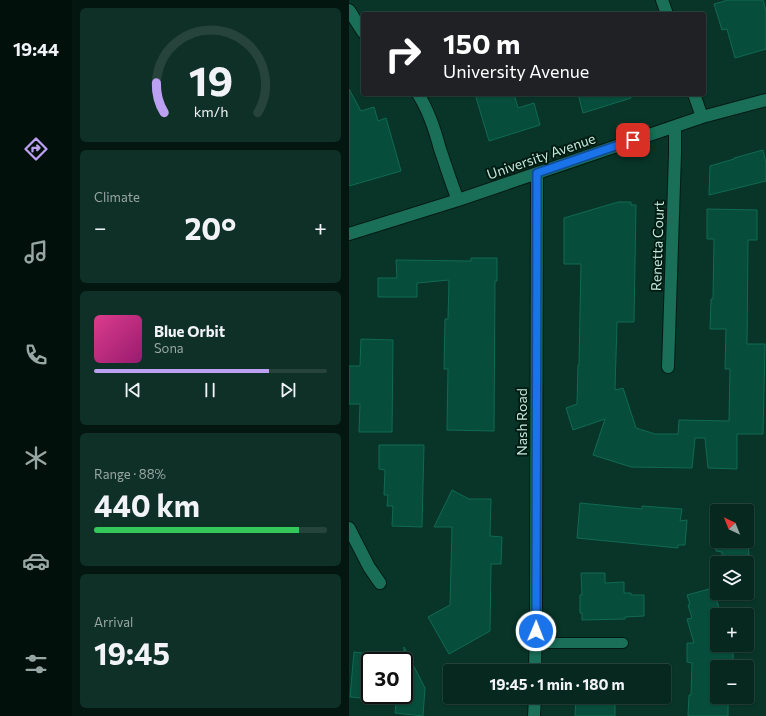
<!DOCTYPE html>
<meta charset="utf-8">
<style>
body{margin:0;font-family:Commissioner,sans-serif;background:#0f3027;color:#f1f3f6;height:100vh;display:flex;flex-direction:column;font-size:15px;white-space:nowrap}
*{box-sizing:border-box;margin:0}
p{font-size:13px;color:#98a6a4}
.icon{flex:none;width:22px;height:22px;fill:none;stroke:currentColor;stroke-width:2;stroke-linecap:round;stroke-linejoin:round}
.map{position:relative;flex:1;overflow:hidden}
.details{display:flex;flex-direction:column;gap:8px;padding:8px;background:#031610;width:277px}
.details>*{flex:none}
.top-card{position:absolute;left:12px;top:12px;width:345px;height:84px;border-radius:4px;box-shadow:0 1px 3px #0004,0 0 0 1px #27443c;background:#202124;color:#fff;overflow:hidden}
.needle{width:26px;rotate:317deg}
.buttons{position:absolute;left:361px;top:504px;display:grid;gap:8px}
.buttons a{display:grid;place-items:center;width:44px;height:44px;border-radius:4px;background:#06281e;box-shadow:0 1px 3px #0004,0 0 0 1px #27443c;font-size:20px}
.speed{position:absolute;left:12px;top:652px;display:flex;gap:8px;font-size:20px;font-weight:700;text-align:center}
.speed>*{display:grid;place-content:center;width:52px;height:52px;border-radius:50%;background:#06281e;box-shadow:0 1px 3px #0004,0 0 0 1px #27443c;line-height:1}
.speed .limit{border:2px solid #111;border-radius:6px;background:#fff;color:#111}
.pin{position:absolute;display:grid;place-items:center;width:34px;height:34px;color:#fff;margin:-17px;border-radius:8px;box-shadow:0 2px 6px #0006}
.me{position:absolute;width:44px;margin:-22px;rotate:1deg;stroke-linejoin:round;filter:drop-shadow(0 0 3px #0008)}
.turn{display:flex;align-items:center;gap:14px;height:84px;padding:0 16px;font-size:18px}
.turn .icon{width:52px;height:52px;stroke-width:2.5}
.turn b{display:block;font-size:28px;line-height:34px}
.big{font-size:30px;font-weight:700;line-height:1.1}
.details .card{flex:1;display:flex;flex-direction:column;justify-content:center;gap:6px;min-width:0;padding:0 14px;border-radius:6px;background:#0f3027}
.details .dial{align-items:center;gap:0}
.dial svg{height:104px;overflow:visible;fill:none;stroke:#27443c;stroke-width:7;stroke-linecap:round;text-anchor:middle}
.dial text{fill:#f1f3f6;stroke:none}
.song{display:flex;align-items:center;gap:12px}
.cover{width:48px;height:48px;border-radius:6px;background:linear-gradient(135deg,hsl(330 70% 55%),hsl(320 70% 35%))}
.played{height:4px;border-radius:2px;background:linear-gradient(90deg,#bca0f2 75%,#27443c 75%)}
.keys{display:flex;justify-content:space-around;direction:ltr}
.heat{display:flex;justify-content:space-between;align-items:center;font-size:22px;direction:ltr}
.charge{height:6px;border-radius:3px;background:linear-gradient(90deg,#34c759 88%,#27443c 0)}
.trip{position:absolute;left:94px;top:664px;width:228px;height:40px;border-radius:4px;background:#06281e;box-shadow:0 1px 3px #0004,0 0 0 1px #27443c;font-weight:700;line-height:40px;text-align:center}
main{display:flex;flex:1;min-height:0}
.tabs{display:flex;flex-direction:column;width:72px;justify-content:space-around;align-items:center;background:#02100c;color:#98a6a4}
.tabs .icon{width:28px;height:28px}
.tabs .selected{color:#bca0f2}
.tabs b{font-size:18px;color:#f1f3f6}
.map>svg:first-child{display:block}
.building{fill:#074d3b;stroke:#106a53}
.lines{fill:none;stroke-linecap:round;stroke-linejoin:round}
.lane-casing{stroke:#021a12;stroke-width:12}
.street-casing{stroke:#021a12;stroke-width:14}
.lane{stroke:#196f58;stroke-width:10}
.street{stroke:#196f58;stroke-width:12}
.route-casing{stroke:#114b97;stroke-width:10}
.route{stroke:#1a73e8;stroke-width:7}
.labels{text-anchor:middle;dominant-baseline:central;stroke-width:4;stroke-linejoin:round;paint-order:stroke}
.street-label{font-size:14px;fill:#c2e7d9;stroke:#001b12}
</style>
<main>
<nav class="tabs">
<b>19:44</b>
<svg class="icon selected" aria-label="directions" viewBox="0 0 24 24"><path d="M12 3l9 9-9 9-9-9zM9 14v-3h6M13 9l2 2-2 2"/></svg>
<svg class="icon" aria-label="music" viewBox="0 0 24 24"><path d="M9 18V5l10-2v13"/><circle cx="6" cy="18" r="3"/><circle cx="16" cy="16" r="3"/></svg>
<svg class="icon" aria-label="phone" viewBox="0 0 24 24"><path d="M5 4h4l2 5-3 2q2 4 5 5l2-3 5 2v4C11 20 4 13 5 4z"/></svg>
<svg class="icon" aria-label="climate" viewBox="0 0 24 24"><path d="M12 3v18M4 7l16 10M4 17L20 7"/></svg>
<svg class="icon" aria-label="car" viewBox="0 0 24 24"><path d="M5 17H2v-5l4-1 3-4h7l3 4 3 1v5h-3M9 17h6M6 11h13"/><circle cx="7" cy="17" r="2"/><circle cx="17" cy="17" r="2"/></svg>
<svg class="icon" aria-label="filters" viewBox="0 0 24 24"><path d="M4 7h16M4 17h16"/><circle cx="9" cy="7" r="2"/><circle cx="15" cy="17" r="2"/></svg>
</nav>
<section class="details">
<div class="card dial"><svg viewBox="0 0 100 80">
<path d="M14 69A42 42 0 1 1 86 69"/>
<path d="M14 69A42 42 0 0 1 8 46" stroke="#bca0f2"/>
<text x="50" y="56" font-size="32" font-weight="700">19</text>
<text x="50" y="72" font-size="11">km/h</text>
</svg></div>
<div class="card"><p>Climate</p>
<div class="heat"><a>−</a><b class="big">20°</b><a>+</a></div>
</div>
<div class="card">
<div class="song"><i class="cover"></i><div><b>Blue Orbit</b><p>Sona</p></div></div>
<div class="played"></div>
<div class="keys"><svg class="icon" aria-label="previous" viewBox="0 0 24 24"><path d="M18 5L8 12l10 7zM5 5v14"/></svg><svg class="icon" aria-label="pause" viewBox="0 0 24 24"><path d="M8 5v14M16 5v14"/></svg><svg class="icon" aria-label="next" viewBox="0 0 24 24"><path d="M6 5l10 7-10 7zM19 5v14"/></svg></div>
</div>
<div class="card"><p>Range · 88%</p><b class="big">440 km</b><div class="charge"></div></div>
<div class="card"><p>Arrival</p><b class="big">19:45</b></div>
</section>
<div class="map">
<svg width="417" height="716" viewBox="0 0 417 716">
<rect width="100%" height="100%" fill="#083528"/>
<path class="building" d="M379 0H414L417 11V49L386 58 378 29 373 30 365 4Z
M0 89 12 111 25 107 29 121 37 118 52 171 0 186Z
M126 94H165L169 108 185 103 191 125 140 141Z
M229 94H282V98L234 113Z
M414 150 417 163V181L360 195 361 166 385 159V158Z
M269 202H282V205H287L285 322H268L266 390 274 388 287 428 306 434H329L330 420 380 421 381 369H376L377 329H361L362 299H364L365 239H358V209L408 210V240H399L398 344H416L414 434H388V469L359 468 356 438H346L343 468 282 467 244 455 256 419 224 430 217 408 228 404 229 365H230L232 264H215V218Z
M122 258H148V281H146L145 431 98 430 99 369H95L96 319H99L100 280 68 283V297H29V278H48L47 260 122 261Z
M12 339 44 340 43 432H10L11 404H0V366H11Z
M30 445H75L73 527 43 526 44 506H38L39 495H35L36 470 30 469Z
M103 490 120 499H142L141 536 153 537 152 564H142L141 631 100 654 79 617 101 605 103 527H85Z
M231 503 293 509V506L333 509 331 521 338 520 336 545H329V548L228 538Z
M368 517V541H398V532L400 555 373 558V552L367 551 364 518Z
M232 573H256V583L275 582V593H282V595H295V616L276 617V619L233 620V613H231V595H233Z
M364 588 372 615H368V645H384V662H402V684H398V667H368V697H379V716H339L340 695H342L343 663 338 662V643H345L338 619 343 618 339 605 341 604 338 595Z
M55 647 76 688 74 716 46 713 48 695H55Z
M5 652 21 654V699L1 697Z
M227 697H266V716H226Z"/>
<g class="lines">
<g class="lane-casing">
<path id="lane" d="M187 643H274"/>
</g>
<g class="street-casing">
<path id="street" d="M313 0 318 14
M0 10 14 32
M69 94C80 111 86 130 91 149 97 166 102 183 109 200
M345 94 353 117
M0 234 109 200 353 117 417 100
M319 367 326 154V127
M0 528 20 567 31 583
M186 671 187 606 188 173
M185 716 186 697"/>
</g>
<use href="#lane" class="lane"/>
<use href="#street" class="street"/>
</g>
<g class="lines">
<g class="route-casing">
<path id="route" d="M187 631 188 173 284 140"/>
</g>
<use href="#route" class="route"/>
</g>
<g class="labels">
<g class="street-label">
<text transform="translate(192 156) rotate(-19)">University Avenue</text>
<text transform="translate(308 246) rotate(-88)">Renetta Court</text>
<text transform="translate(172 422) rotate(-90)">Nash Road</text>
</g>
</g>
</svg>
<div class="buttons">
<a><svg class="needle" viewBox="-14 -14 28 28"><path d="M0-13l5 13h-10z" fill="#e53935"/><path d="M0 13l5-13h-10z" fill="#98a6a4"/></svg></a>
<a><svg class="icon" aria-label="layers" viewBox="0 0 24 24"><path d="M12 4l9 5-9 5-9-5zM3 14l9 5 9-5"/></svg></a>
<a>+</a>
<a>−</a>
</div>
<div class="speed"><div class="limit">30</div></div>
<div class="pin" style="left:284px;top:140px;background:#d93025"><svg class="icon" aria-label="arrive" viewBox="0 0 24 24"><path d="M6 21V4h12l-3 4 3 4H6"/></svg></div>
<svg class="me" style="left:187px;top:631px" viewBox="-20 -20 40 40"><circle r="17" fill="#1a73e8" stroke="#fff" stroke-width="3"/><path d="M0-11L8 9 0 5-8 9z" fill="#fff"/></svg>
<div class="trip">19:45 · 1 min · 180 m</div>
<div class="top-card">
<div class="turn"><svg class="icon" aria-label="right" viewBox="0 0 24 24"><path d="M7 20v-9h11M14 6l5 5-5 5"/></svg><div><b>150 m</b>University Avenue</div></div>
</div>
</div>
</main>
